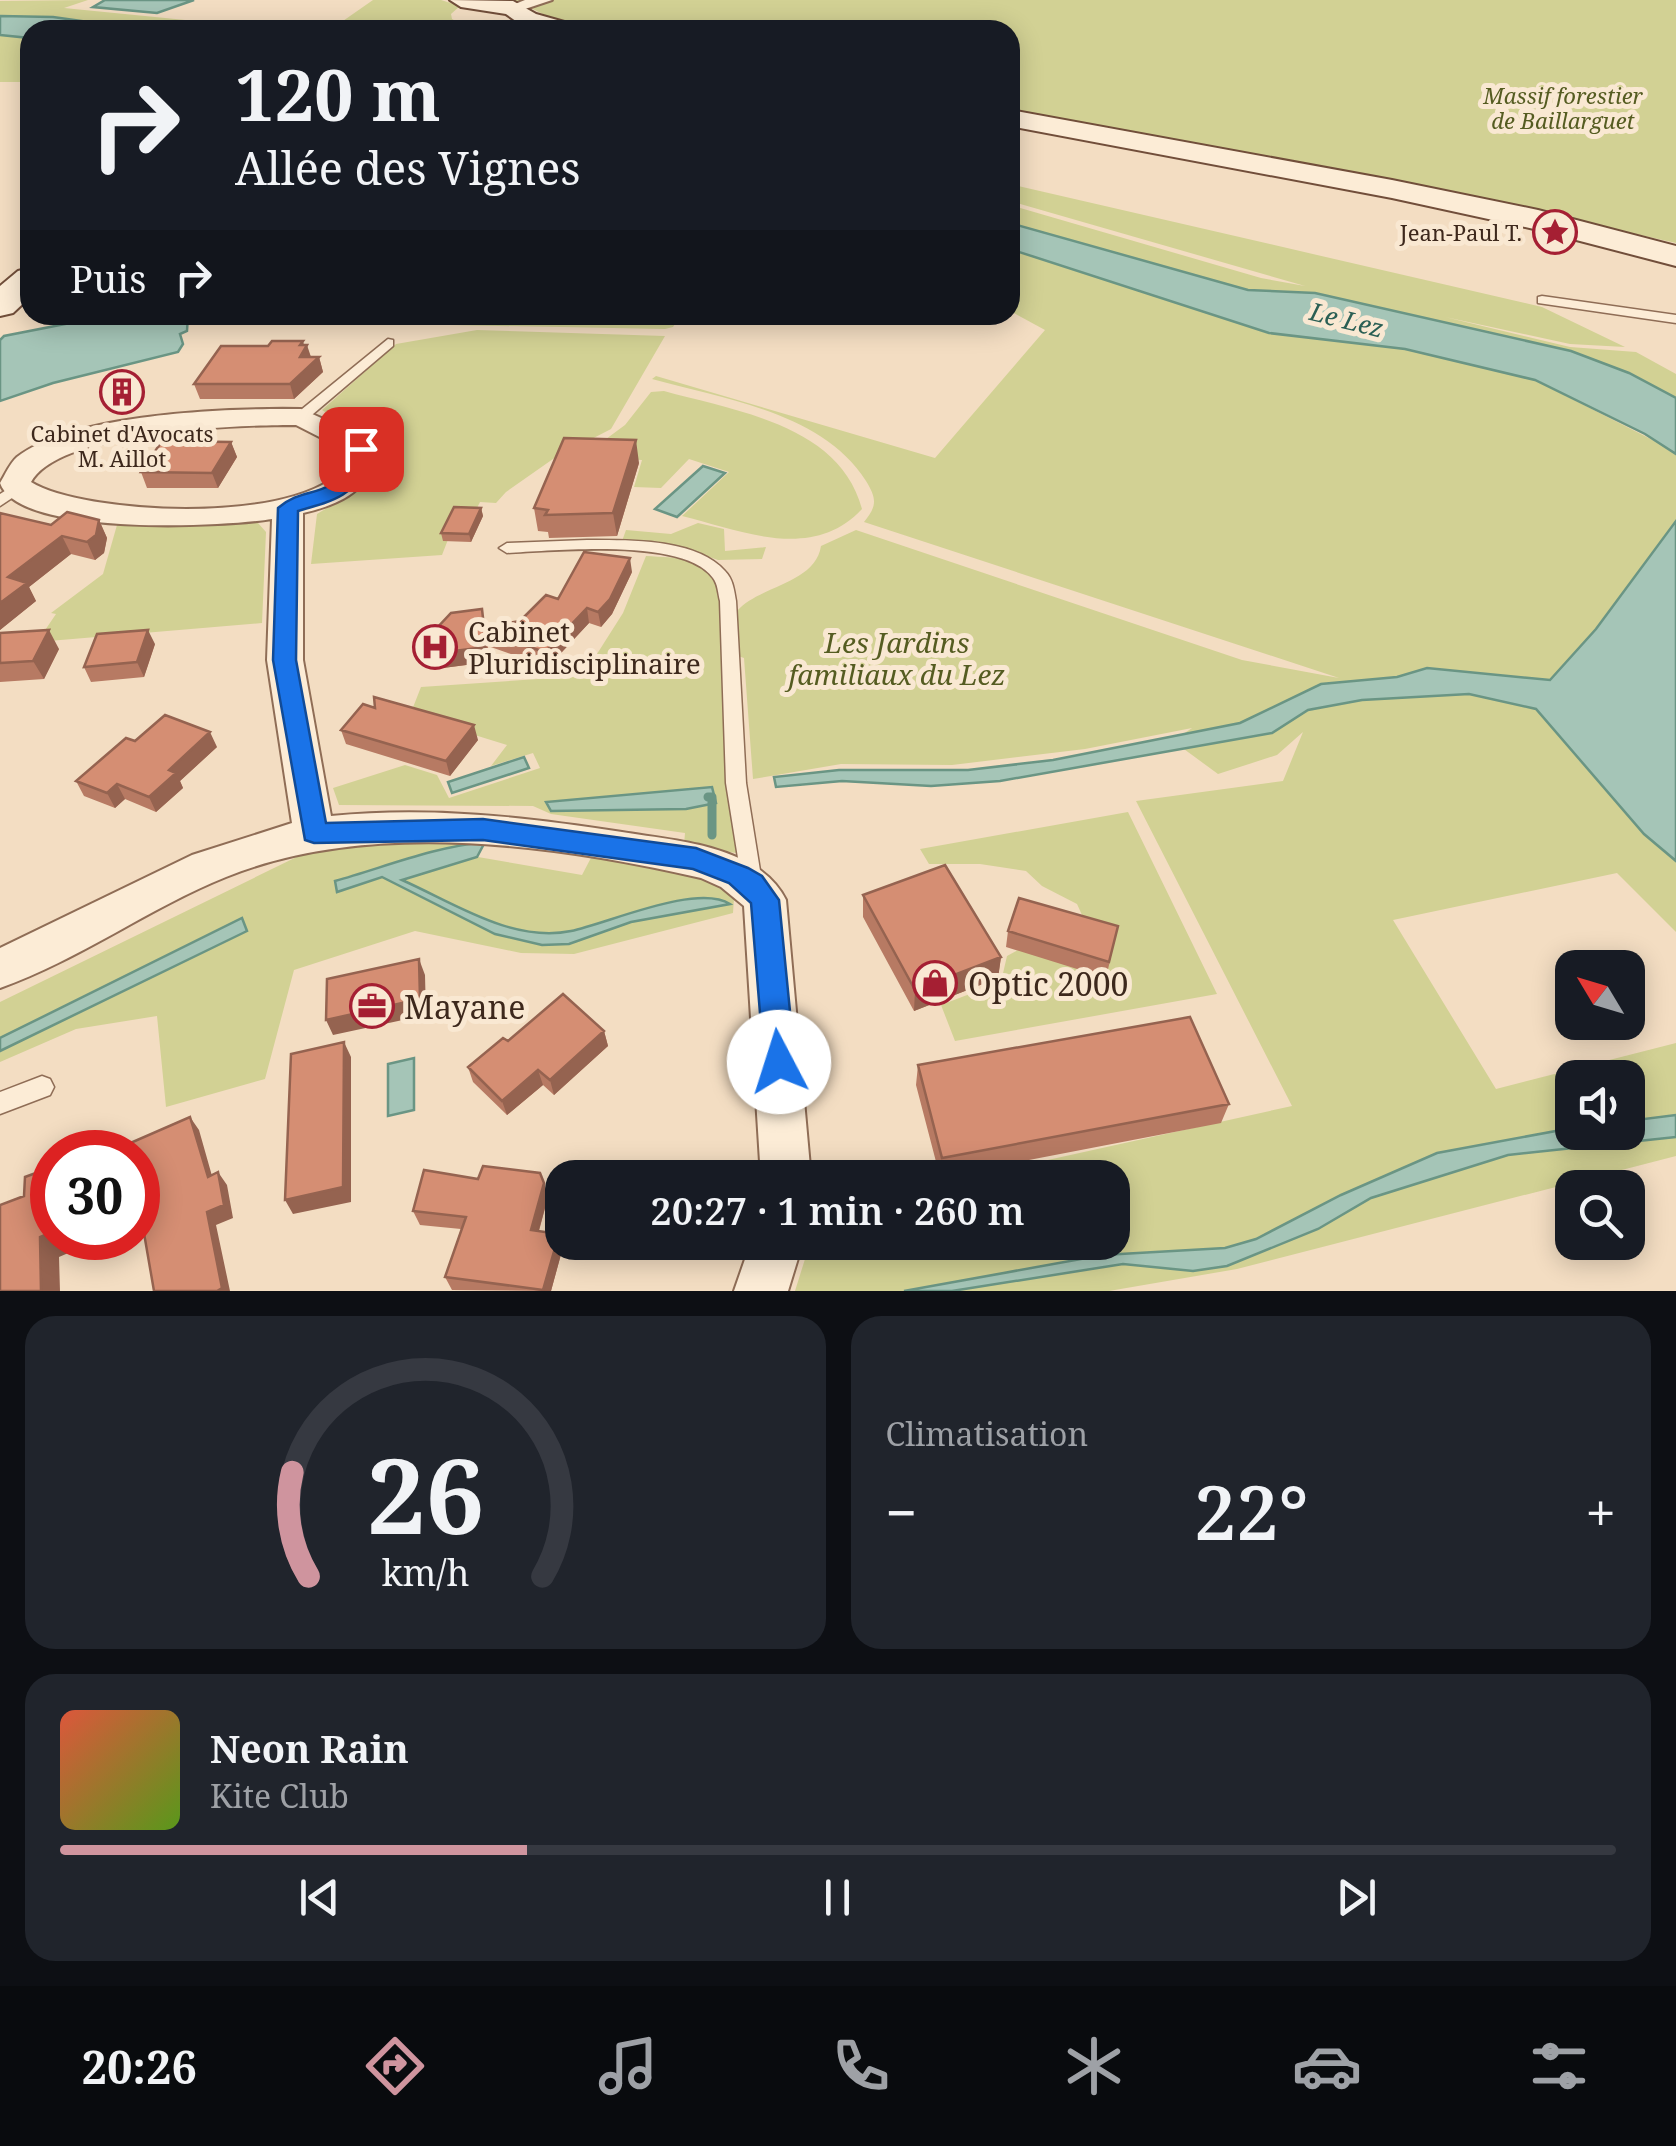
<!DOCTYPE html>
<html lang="fr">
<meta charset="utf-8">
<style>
body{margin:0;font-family:"Noto Serif",serif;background:#20242c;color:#f1f3f6;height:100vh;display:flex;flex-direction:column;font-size:38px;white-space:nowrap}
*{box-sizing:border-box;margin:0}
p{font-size:32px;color:#9ea1a6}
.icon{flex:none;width:55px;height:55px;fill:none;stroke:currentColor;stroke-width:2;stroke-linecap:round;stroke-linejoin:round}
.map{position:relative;height:1291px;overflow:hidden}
.side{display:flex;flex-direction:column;gap:25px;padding:25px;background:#0d0f14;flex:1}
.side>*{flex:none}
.banner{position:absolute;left:20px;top:20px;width:1000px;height:305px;border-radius:30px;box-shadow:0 5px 25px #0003;background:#171b24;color:#f1f3f6;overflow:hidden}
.needle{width:65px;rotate:308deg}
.buttons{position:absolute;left:1555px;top:950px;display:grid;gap:20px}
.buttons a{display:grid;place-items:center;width:90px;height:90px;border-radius:20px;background:#171b24;box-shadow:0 5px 25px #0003;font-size:50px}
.speed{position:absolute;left:30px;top:1130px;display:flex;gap:20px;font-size:50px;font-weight:700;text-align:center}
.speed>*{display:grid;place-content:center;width:130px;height:130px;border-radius:50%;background:#171b24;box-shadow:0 5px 25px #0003;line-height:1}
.speed .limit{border:15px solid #d22;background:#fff;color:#111}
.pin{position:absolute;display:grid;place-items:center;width:85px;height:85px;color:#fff;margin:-42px;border-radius:20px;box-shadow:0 5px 15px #0006}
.me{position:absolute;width:110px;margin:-55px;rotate:355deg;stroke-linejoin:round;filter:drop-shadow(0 0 8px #0008)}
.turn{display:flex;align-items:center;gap:35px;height:210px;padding:0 50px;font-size:45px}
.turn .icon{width:130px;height:130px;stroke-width:2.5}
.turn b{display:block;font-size:70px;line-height:85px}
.then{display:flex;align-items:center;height:95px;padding:0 50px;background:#0003;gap:20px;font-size:38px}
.big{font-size:75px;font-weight:600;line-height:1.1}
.side .widget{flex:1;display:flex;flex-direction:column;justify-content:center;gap:15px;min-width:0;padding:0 35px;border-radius:30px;background:#20242c}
.side .dial{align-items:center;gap:0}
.dial svg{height:260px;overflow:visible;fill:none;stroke:#363941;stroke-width:7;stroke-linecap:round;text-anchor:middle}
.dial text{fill:#f1f3f6;stroke:none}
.song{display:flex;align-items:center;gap:30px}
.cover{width:120px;height:120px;border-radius:15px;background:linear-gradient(135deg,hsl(10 70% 55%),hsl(90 70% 35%))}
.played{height:10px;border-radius:5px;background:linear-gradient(90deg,#cf949e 30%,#363941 30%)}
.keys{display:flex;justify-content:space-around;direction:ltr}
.heat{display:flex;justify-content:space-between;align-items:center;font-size:55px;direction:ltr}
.side .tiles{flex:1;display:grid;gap:25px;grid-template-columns:1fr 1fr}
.widget:last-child{grid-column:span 2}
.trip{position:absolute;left:545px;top:1160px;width:585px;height:100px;border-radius:30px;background:#171b24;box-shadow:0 5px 25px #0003;font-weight:600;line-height:100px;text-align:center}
.dock{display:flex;height:160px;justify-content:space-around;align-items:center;background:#090b0e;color:#9ea1a6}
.dock .icon{width:70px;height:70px}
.dock .selected{color:#cf949e}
.dock b{font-size:45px;color:#f1f3f6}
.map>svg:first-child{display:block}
.green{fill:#d2d194;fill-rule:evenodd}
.water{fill:#a5c5b7;stroke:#6a9584;stroke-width:2.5}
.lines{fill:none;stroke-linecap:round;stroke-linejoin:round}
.stream{stroke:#6a9584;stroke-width:9}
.lane-casing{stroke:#8f6d56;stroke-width:3}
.street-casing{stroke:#8f6d56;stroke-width:4}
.secondary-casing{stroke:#714e3a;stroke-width:4}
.lane{fill:#fcecd6;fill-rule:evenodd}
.street{fill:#fcecd6;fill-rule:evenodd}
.secondary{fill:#fcecd6;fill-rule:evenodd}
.wall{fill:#b77a63}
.shaded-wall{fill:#956350}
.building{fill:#d58e73;stroke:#956350;stroke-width:2.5}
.route{fill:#1a73e8;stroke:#114b97;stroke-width:2.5}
.labels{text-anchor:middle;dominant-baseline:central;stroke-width:10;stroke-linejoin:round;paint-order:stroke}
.far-park-label{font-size:22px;font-style:italic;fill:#555c21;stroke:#f9e8d2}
.far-poi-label{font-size:22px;fill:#3d281c;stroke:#f9e8d2;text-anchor:end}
.far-water-label{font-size:25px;font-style:italic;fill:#2a5f54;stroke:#f9e8d2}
.poi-label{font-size:28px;fill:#3d281c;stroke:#f9e8d2;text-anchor:start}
.park-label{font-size:28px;font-style:italic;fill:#555c21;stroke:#f9e8d2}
.near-poi-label{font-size:32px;fill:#3d281c;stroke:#f9e8d2;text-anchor:start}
</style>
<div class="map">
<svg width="1676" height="1291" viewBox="0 0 1676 1291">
<rect width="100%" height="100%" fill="#f3ddc2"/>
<path class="green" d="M88 0 64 8 286 30H30V82H0V1Z
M373 0H441L460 6 451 14 452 19 463 25 454 30H330Z
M514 0H1676V243L1529 210 1010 110V30H599L545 15Z
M1010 184 1542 307 1625 347 1570 344 1445 317 1570 347 1636 352 1676 374V398L1629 373 1571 351 1315 293 1248 290 1010 223V205L1261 278 1305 286 1010 201Z
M1010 249 1269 333 1405 349 1535 380 1676 452V521L1596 629 1550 680 1536 709 1644 834 1676 861V932L1617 873 1393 920 1496 1089 1676 1043V1156L1237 1269 1109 1291H795L810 1243 1112 1242V1178L971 1177 1292 1106 1136 801 1283 781 1303 732 1277 755 1218 774 1173 741 1192 728 1085 749 952 765 841 764 753 779 744 658 738 656 737 611C760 585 815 584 821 546L856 530 1242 660 1339 678 864 522C877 506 877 499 866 481 823 413 725 399 652 379L656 376 935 458 1045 330 1010 311ZM1572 1078H1628V1132H1572Z
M461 315H681L673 327 665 329 449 325Z
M477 330 665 336 611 429 553 459 506 492 496 503 480 502 474 514H458L442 555 311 564 317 514 403 462 322 410 396 344Z
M664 391C736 411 840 425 862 509 813 562 742 531 682 516L729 472 689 459 661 488 634 487 642 460 608 458 602 442 625 425 651 392Z
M238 518 258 523 266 532 262 623 37 642 56 614 51 613 103 574 117 525Z
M698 523 724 529 725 551 766 547 762 559 718 560 680 547 621 544 626 530 671 534Z
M646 556C677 558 704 556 720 588L736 853 684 845 685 833 551 814 533 806 339 805 333 788 405 765 437 775 449 798 540 768 533 753 491 766 507 745 410 715 421 687 583 676 623 613Z
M1128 812 1217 994 955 1041 941 1005 1001 982 1007 956 1082 915 1077 904 1042 886 1026 871 980 864H929L920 849Z
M412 840 485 842 478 857 582 875 593 854 735 883 733 913 574 954 521 953 415 931 294 970 265 1079 166 1107 157 1016 76 1029 0 1062V1002L311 850Z"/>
<path class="water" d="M105 0H194L157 13 93 7Z
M0 16 53 17 145 30H30V38L0 35Z
M1010 223 1248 290 1315 293 1571 351 1629 373 1676 398V454L1645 434 1535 380 1405 349 1269 333 1010 249Z
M111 315H188L187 331 180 334 183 344 178 352 53 383 0 401V340L4 336Z
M703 466 725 473 677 517 655 509Z
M1676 521V861L1644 834 1536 709 1469 694 1362 700 1308 710 1272 733 1000 781 931 786 842 781 776 787 774 777 839 770H968L1053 760 1240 723 1321 684 1397 677 1427 668 1550 680 1596 629Z
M524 757 529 768 452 793 448 782Z
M712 787 716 803 686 809 551 811 546 802Z
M485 842 477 857 402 880C454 903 512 943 571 931 609 923 697 883 730 904L631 922 569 944 542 945 495 934 382 877 337 892 335 881C385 867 433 847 485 842Z
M242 918 247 931 0 1051V1038Z
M414 1058V1110L388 1116V1064Z
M1676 1115V1137L1508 1155 1371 1198 1318 1229 1227 1266 1193 1271 1123 1264 952 1291H904L1103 1255 1225 1248 1256 1239 1341 1195 1437 1153 1572 1128V1132H1628V1121Z"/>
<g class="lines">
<path class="stream" d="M708 797H712V835"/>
<g class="lane-casing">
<path id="lane" d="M1542 296 1676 315V323L1538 303V297Z
M388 339 393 340V346L306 420H296V414Z
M16 484 24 489 21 492 0 506V494Z
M587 540C627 540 696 538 725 571 733 579 734 590 736 601L746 783 762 883 759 889 752 891 745 889 742 883 726 783 720 601C718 594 718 584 713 578 684 537 553 551 507 553L499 548 507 543Z
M42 1076 50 1079 54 1087 50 1095 0 1114V1092Z"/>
</g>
<g class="street-casing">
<path id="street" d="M525 0H552L513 13 505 8Z
M301 409 364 437 379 459C364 493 338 505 303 513V660L331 816C429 806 526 817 622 832 665 839 710 842 749 863 765 872 778 884 786 900L811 1178H761L744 906 721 887 701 878C554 844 369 819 226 877 149 908 79 960 0 988V948L192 855 292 823 267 660 272 519C224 527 18 537 0 483 5 475 10 463 17 457 74 413 230 408 301 409ZM296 425 343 449 349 459C319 527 85 516 31 482 60 430 239 425 296 425Z
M751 1242H803L788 1291H734Z"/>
</g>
<g class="secondary-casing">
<path id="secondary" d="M450 0 513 1 536 14 575 25 578 30H540L520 24 506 14 461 7Z
M1010 110 1392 180 1538 210 1676 246V266L1534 229 1392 198 1010 126Z
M30 268V297L13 313 0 316V286L18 271Z"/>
</g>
<use href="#lane" class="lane"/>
<use href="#street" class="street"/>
<use href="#secondary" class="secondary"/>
</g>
<path class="wall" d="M304 345 311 357H319L323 372 294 399H200L194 384Z
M231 442 237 457 218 488H147L141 472Z
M639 463 617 536 549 538 548 532 538 531 534 508Z
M481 508 483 516 471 542 443 541 441 533Z
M0 513 51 525 99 520 107 538 104 553 95 560 71 554 29 587 36 601 0 630Z
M632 572 612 614 601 627 589 623 548 667 488 646 489 662 443 668 426 659 422 644 486 627 520 621 558 599Z
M0 633 59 649 44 679 0 682Z
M155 644 144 677 91 682 84 667Z
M375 708 478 740 450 776 346 744 341 730Z
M135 741 217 747 180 781 183 788 156 812 125 799 115 808 84 796 76 781Z
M863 895 1001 957 998 978 914 1011 863 917Z
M1118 926 1106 978 1006 947 1008 931Z
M604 1031 608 1046 554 1095 543 1085 507 1115 473 1082 468 1067 508 1041Z
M918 1065 1229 1104 1221 1123 940 1177 916 1085Z
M478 1179 544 1183 548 1197 539 1231 559 1234 563 1247 551 1291 452 1290 445 1277 461 1229 420 1225 413 1211Z"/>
<path class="shaded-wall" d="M303 341 305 349 307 345 312 360 319 357 323 372 294 399 290 384 300 357V345Z
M636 440 639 463 617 536 613 513Z
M231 442 237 457 218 488 212 473Z
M481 508 483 516 471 542 469 534Z
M99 520 107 538 104 553 95 560 87 542Z
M62 536 71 554 29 587 36 601 0 630V603L8 577Z
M630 558 632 572 612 614 601 627 598 612Z
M587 608 589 623 548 667 545 652Z
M49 630 59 649 44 679 33 661Z
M148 630 155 644 144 677 137 662Z
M484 632 489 662 443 668 439 653Z
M474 725 478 740 450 776 446 761Z
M210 732 217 747 180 781 183 788 156 812 149 797 169 770Z
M117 784 125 799 115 808 107 793Z
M1001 957 998 978 914 1011 915 990Z
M419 959 425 975 426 1015 333 1035 326 1020Z
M604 1031 608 1046 554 1095 550 1080Z
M344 1042 351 1057V1202L293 1214 285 1200Z
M538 1070 543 1085 507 1115 502 1101Z
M190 1117 199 1130 216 1190 208 1177Z
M218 1172 227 1185 233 1218 216 1225 230 1291H217L207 1212Z
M544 1183 548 1197 535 1244 531 1230Z
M140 1210 150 1223 138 1228V1211Z
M52 1232V1238H72L73 1251 59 1257 60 1291H41L40 1237Z
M559 1234 563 1247 551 1291H543Z"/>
<path class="building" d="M272 341H303L300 345H307L300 357H319L290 384H194L221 346H268Z
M564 438 636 440 613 513 545 515 548 510 534 508Z
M162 441 231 442 212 473 141 472Z
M454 507 481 508 469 534 441 533Z
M67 512 99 520 96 535 87 542 62 536 8 577 27 583 0 603V513L51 525Z
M584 552 630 558 610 599 598 612 587 608 545 652 484 632 485 647 439 653 422 644 451 613 482 609 484 627 520 621 546 595 558 599Z
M49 630 33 661 0 663V633Z
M148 630 137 662 84 667 97 634Z
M374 697 474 725 446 761 341 730 363 704 375 708Z
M165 715 210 732 169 770 176 773 149 797 117 784 107 793 76 781 126 738 135 741Z
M945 865 1001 957 915 990 863 895Z
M1019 898 1118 926 1109 962 1008 931Z
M419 959 420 999 326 1020 327 979Z
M563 994 604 1031 550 1080 538 1070 502 1101 468 1067 503 1038 508 1041Z
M1190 1017 1229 1104 942 1158 918 1065Z
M344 1042 343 1187 285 1200 291 1054Z
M190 1117 208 1177 218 1172 224 1205 207 1212 222 1288 217 1291H154L140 1210 138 1211V1152H130L128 1144Z
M483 1166 540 1173 544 1183 531 1230 559 1234 543 1290 445 1277 466 1217 413 1211 424 1170 478 1179Z
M52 1167V1232L40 1237 41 1291H0V1205L24 1196 25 1177Z"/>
<path class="route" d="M361 443 367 445 374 460C352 496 337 500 298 511L296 660 326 823 483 819 696 848 748 868 762 876 779 900 795 1062 790 1071 779 1075 768 1071 764 1062 751 903 729 883 693 869 483 840 314 843 305 840 273 660 278 508C306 484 328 502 354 460L351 449Z"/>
<defs>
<g id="sight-ring" transform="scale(2.25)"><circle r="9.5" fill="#f9e8d2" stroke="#a51f33" stroke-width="1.5"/><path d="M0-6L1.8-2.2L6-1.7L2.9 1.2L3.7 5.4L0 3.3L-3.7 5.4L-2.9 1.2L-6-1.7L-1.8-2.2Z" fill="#a51f33"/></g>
<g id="building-ring" transform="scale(2.25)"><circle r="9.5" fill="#f9e8d2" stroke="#a51f33" stroke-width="1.5"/><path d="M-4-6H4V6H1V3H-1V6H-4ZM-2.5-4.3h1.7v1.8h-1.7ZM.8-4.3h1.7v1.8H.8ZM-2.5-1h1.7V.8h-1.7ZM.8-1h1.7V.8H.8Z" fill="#a51f33"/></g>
<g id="hospital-ring" transform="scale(2.25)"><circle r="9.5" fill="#f9e8d2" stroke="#a51f33" stroke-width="1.5"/><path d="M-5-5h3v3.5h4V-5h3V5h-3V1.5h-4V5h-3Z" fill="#a51f33"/></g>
<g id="shop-ring" transform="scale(2.25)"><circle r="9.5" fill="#f9e8d2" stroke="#a51f33" stroke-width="1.5"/><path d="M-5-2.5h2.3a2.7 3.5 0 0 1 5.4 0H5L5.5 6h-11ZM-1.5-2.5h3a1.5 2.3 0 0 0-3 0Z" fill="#a51f33"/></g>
<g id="office-ring" transform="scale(2.25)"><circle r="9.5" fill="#f9e8d2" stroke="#a51f33" stroke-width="1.5"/><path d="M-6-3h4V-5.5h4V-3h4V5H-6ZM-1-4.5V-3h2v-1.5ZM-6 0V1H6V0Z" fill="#a51f33"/></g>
</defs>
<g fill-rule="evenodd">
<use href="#sight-ring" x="1555" y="232"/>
<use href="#building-ring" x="122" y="392"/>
<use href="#hospital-ring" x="435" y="647"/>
<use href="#shop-ring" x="935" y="983"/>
<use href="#office-ring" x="372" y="1006"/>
</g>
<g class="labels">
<g class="far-park-label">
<text x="1563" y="95">Massif forestier<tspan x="1563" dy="25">de Baillarguet</tspan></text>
</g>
<g class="far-poi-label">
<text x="1522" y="232">Jean-Paul T.</text>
<text x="122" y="433" text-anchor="middle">Cabinet d'Avocats<tspan x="122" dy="25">M. Aillot</tspan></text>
</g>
<g class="far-water-label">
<text transform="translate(1347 319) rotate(14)">Le Lez</text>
</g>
<g class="poi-label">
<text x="468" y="631">Cabinet<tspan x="468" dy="32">Pluridisciplinaire</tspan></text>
</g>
<g class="park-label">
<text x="897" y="642">Les Jardins<tspan x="897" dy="32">familiaux du Lez</tspan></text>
</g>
<g class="near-poi-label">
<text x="968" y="983">Optic 2000</text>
<text x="404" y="1006">Mayane</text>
</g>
</g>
</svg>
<div class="buttons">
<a><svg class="needle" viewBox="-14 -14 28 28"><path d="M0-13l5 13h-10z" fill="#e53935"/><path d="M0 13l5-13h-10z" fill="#9ea1a6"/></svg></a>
<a><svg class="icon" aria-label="sound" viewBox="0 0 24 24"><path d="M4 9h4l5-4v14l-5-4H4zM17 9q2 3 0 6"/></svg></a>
<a><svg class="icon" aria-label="search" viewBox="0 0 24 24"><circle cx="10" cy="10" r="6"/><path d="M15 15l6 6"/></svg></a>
</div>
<div class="speed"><div class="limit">30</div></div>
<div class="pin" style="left:361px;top:449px;background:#d93025"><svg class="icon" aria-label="arrive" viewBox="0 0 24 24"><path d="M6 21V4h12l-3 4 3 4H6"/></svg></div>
<svg class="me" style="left:779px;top:1062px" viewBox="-20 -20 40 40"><circle r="19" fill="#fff"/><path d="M0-13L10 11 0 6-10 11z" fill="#1a73e8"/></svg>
<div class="trip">20:27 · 1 min · 260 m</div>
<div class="banner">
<div class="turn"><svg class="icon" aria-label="right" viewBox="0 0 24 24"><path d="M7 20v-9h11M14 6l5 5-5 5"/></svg><div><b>120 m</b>Allée des Vignes</div></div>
<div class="then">Puis<svg class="icon" aria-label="right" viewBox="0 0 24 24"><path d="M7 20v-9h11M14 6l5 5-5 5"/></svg></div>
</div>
</div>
<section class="side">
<div class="tiles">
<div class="widget dial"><svg viewBox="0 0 100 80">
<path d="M14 69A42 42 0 1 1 86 69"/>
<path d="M14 69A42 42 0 0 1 9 37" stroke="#cf949e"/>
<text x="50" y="56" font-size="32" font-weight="700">26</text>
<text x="50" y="72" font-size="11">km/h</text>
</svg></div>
<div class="widget"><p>Climatisation</p>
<div class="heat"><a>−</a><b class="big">22°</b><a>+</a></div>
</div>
<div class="widget">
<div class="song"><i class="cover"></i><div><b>Neon Rain</b><p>Kite Club</p></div></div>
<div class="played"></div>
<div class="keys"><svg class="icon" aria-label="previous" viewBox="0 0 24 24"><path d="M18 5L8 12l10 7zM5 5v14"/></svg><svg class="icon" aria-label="pause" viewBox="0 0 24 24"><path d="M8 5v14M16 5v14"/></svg><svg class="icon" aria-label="next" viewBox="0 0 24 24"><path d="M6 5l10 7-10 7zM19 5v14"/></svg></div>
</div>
</div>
</section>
<nav class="dock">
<b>20:26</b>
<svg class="icon selected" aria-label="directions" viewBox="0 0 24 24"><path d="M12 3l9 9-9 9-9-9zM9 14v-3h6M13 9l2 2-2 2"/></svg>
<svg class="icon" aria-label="music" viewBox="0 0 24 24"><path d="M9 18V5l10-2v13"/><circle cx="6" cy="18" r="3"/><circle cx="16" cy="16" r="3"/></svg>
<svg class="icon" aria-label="phone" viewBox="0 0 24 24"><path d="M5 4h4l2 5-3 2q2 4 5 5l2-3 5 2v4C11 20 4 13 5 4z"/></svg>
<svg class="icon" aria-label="climate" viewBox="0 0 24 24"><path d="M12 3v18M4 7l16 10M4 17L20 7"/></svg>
<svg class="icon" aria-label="car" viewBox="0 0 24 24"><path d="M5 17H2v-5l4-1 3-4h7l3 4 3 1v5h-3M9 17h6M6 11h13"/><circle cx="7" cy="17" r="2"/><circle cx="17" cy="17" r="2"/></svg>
<svg class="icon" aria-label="filters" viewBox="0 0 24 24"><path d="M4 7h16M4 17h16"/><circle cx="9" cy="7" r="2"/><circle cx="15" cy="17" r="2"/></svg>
</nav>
